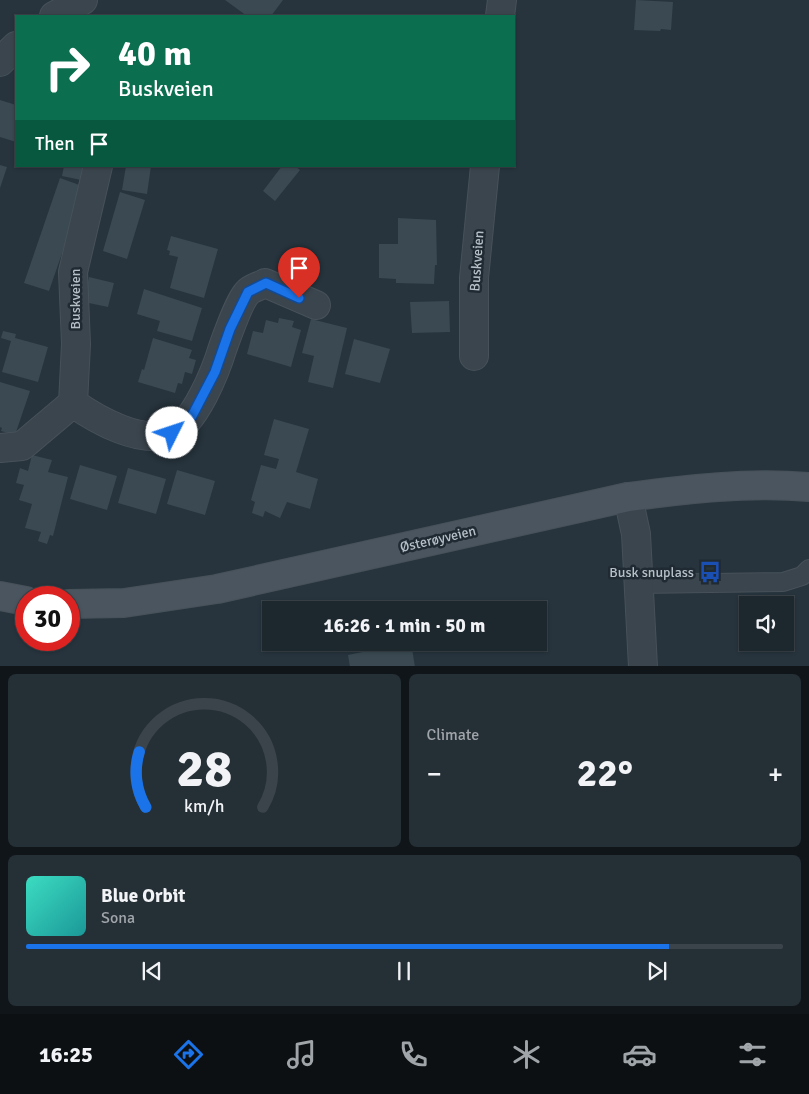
<!DOCTYPE html>
<meta charset="utf-8">
<style>
body{margin:0;font-family:Signika,sans-serif;background:#252f36;color:#f1f3f6;height:100vh;display:flex;flex-direction:column;font-size:19px;white-space:nowrap}
*{box-sizing:border-box;margin:0}
p{font-size:16px;color:#a0a5aa}
.icon{flex:none;width:28px;height:28px;fill:none;stroke:currentColor;stroke-width:2;stroke-linecap:round;stroke-linejoin:round}
.map{position:relative;height:666px;overflow:hidden}
.side{display:flex;flex-direction:column;gap:8px;padding:8px;background:#101519;flex:1}
.side>*{flex:none}
.hud{position:absolute;left:15px;top:15px;width:500px;height:152px;border-radius:0px;box-shadow:0 1px 4px #0004,0 0 0 1px #3b444a;background:#0b6e4f;color:#fff;overflow:hidden}
.controls{position:absolute;left:739px;top:596px;display:grid;gap:10px}
.controls a{display:grid;place-items:center;width:55px;height:55px;border-radius:0px;background:#1d272e;box-shadow:0 1px 4px #0004,0 0 0 1px #3b444a;font-size:25px}
.speed{position:absolute;left:15px;top:586px;display:flex;gap:10px;font-size:25px;font-weight:700;text-align:center}
.speed>*{display:grid;place-content:center;width:65px;height:65px;border-radius:50%;background:#1d272e;box-shadow:0 1px 4px #0004,0 0 0 1px #3b444a;line-height:1}
.speed .limit{border:8px solid #d22;background:#fff;color:#111}
.pin{position:absolute;display:grid;place-items:center;width:42px;height:42px;color:#fff;margin:-51px -21px;border-radius:50% 50% 50% 0;rotate:-45deg;box-shadow:0 0 5px #0007}
.pin .icon{rotate:45deg}
.me{position:absolute;width:55px;margin:-28px;rotate:49deg;stroke-linejoin:round;filter:drop-shadow(0 0 4px #0008)}
.turn{display:flex;align-items:center;gap:18px;height:105px;padding:0 20px;font-size:22px}
.turn .icon{width:65px;height:65px;stroke-width:2.5}
.turn b{display:block;font-size:35px;line-height:42px}
.then{display:flex;align-items:center;height:48px;padding:0 20px;background:#0003;gap:10px;font-size:19px}
.big{font-size:38px;font-weight:800;line-height:1.1}
.side .card{flex:1;display:flex;flex-direction:column;justify-content:center;gap:8px;min-width:0;padding:0 18px;border-radius:8px;background:#252f36}
.side .dial{align-items:center;gap:0}
.dial svg{height:130px;overflow:visible;fill:none;stroke:#3b444a;stroke-width:7;stroke-linecap:round;text-anchor:middle}
.dial text{fill:#f1f3f6;stroke:none}
.song{display:flex;align-items:center;gap:15px}
.cover{width:60px;height:60px;border-radius:8px;background:linear-gradient(135deg,hsl(170 70% 55%),hsl(180 70% 35%))}
.played{height:5px;border-radius:2px;background:linear-gradient(90deg,#1a73e8 85%,#3b444a 85%)}
.keys{display:flex;justify-content:space-around;direction:ltr}
.heat{display:flex;justify-content:space-between;align-items:center;font-size:28px;direction:ltr}
.side .tiles{flex:1;display:grid;gap:8px;grid-template-columns:1fr 1fr}
.card:last-child{grid-column:span 2}
.trip{position:absolute;left:262px;top:601px;width:285px;height:50px;border-radius:0px;background:#1d272e;box-shadow:0 1px 4px #0004,0 0 0 1px #3b444a;font-weight:800;line-height:50px;text-align:center}
.tab-bar{display:flex;height:80px;justify-content:space-around;align-items:center;background:#0c1012;color:#a0a5aa}
.tab-bar .icon{width:35px;height:35px}
.tab-bar .on{color:#1a73e8}
.tab-bar b{font-size:22px;color:#f1f3f6}
.map>svg:first-child{display:block}
.building{fill:#3a4952}
.lines{fill:none;stroke-linecap:round;stroke-linejoin:round}
.service-casing{stroke:#475159;stroke-width:20}
.minor-casing{stroke:#475159;stroke-width:30}
.secondary-casing{stroke:#475159;stroke-width:30}
.service{stroke:#3b454d;stroke-width:18}
.minor{stroke:#3b454d;stroke-width:28}
.secondary{stroke:#4a555f;stroke-width:28}
.route-casing{stroke:#114b97;stroke-width:12}
.route{stroke:#1a73e8;stroke-width:9}
.labels{text-anchor:middle;dominant-baseline:central;stroke-width:5;stroke-linejoin:round;paint-order:stroke}
.street-label{font-size:14px;fill:#b7c0c8;stroke:#202a32}
.poi-label{font-size:14px;fill:#b7c0c8;stroke:#202a32;text-anchor:end}
</style>
<div class="map">
<svg width="809" height="667" viewBox="0 0 809 667">
<rect width="100%" height="100%" fill="#27343d"/>
<path class="building" d="M225 0H283L271 16H247Z
M636 0 673 2 671 30 661 29 660 31 634 30Z
M0 100 16 105V142L0 137Z
M0 165 7 167 0 188Z
M64 166H89L86 181 62 176Z
M126 166H151L147 194 122 190Z
M282 166H295L300 170 275 201 263 191Z
M60 178 85 187 49 291 24 283Z
M120 192 145 200 127 259 103 251Z
M398 218 436 220 437 265H435L434 284 396 283V279L379 278V244H398Z
M171 236 218 249 204 298 170 288 178 257 169 255 170 251 167 250Z
M89 277 114 283 108 307 84 302Z
M144 289 202 308 192 341 157 331 160 321 137 314Z
M449 301 450 332 412 333 410 302Z
M279 318 294 321 292 327 301 330 291 367 247 354 253 331 263 333 266 320 278 323Z
M311 319 347 328 333 388 308 382 314 356 302 353Z
M3 331 16 334 15 338 48 347 38 382 2 372 11 341 1 338Z
M153 338 192 350 189 358 196 360 192 374 185 372 182 384 178 383 175 393 138 382 142 369 144 370Z
M354 339 390 349 380 383 345 374Z
M0 382 30 391 15 435 1 431 2 428 0 427Z
M274 419 309 429 296 472 318 479 310 509 287 502 280 518 265 511 263 517 252 513 255 502 251 500 261 465 276 469 279 459 264 455Z
M32 455 52 460 48 472 68 477 53 536 50 535 47 544 38 541 41 532 25 528 32 504 19 500 24 485 16 483 20 468 28 471Z
M80 465 117 476 107 510 70 499Z
M128 468 166 479 156 514 118 503Z
M177 470 215 481 205 515 167 504Z
M411 642 415 667H350L348 655Z"/>
<g class="lines">
<g class="service-casing">
<path id="service" d="M638 584 783 582 802 576 809 569"/>
</g>
<g class="minor-casing">
<path id="minor" d="M54 16 83 0
M500 16 502 0
M0 62 16 46
M474 356V278L485 166
M73 403C97 420 141 445 171 433 195 424 216 370 223 347 227 336 240 299 248 292 252 288 260 286 265 283L316 305
M0 448 22 446 73 403 76 344 73 272 98 166
M628 497 636 534 643 667"/>
</g>
<g class="secondary-casing">
<path id="secondary" d="M0 596 26 601
M69 604 124 603 217 589 628 497C688 489 748 482 809 487"/>
</g>
<use href="#service" class="service"/>
<use href="#minor" class="minor"/>
<use href="#secondary" class="secondary"/>
</g>
<g class="lines">
<g class="route-casing">
<path id="route" d="M172 433 192 416 215 372 230 329 248 292 266 283 299 298"/>
</g>
<use href="#route" class="route"/>
</g>
<defs>
<g id="bus-bare" transform="scale(1.725)"><path d="M-5-6H5V4H4V6H2V4H-2V6H-4V4H-5ZM-3.5-4V0h7V-4ZM-3.5 1.2v1.5H-2V1.2ZM2 1.2v1.5H3.5V1.2Z" fill="#1a4fb4" stroke="#202a32" stroke-width="2.5" paint-order="stroke"/></g>
</defs>
<g fill-rule="evenodd">
<use href="#bus-bare" x="710" y="572"/>
</g>
<g class="labels">
<g class="street-label">
<text transform="translate(477 261) rotate(-86)">Buskveien</text>
<text transform="translate(75 299) rotate(-90)">Buskveien</text>
<text transform="translate(438 539) rotate(-13)">Østerøyveien</text>
</g>
<g class="poi-label">
<text x="694" y="572">Busk snuplass</text>
</g>
</g>
</svg>
<div class="controls">
<a><svg class="icon" aria-label="sound" viewBox="0 0 24 24"><path d="M4 9h4l5-4v14l-5-4H4zM17 9q2 3 0 6"/></svg></a>
</div>
<div class="speed"><div class="limit">30</div></div>
<div class="pin" style="left:299px;top:298px;background:#d93025"><svg class="icon" aria-label="arrive" viewBox="0 0 24 24"><path d="M6 21V4h12l-3 4 3 4H6"/></svg></div>
<svg class="me" style="left:172px;top:433px" viewBox="-20 -20 40 40"><circle r="19" fill="#fff"/><path d="M0-13L10 11 0 6-10 11z" fill="#1a73e8"/></svg>
<div class="trip">16:26 · 1 min · 50 m</div>
<div class="hud">
<div class="turn"><svg class="icon" aria-label="right" viewBox="0 0 24 24"><path d="M7 20v-9h11M14 6l5 5-5 5"/></svg><div><b>40 m</b>Buskveien</div></div>
<div class="then">Then<svg class="icon" aria-label="arrive" viewBox="0 0 24 24"><path d="M6 21V4h12l-3 4 3 4H6"/></svg></div>
</div>
</div>
<section class="side">
<div class="tiles">
<div class="card dial"><svg viewBox="0 0 100 80">
<path d="M14 69A42 42 0 1 1 86 69"/>
<path d="M14 69A42 42 0 0 1 10 35" stroke="#1a73e8"/>
<text x="50" y="56" font-size="32" font-weight="700">28</text>
<text x="50" y="72" font-size="11">km/h</text>
</svg></div>
<div class="card"><p>Climate</p>
<div class="heat"><a>−</a><b class="big">22°</b><a>+</a></div>
</div>
<div class="card">
<div class="song"><i class="cover"></i><div><b>Blue Orbit</b><p>Sona</p></div></div>
<div class="played"></div>
<div class="keys"><svg class="icon" aria-label="previous" viewBox="0 0 24 24"><path d="M18 5L8 12l10 7zM5 5v14"/></svg><svg class="icon" aria-label="pause" viewBox="0 0 24 24"><path d="M8 5v14M16 5v14"/></svg><svg class="icon" aria-label="next" viewBox="0 0 24 24"><path d="M6 5l10 7-10 7zM19 5v14"/></svg></div>
</div>
</div>
</section>
<nav class="tab-bar">
<b>16:25</b>
<svg class="icon on" aria-label="directions" viewBox="0 0 24 24"><path d="M12 3l9 9-9 9-9-9zM9 14v-3h6M13 9l2 2-2 2"/></svg>
<svg class="icon" aria-label="music" viewBox="0 0 24 24"><path d="M9 18V5l10-2v13"/><circle cx="6" cy="18" r="3"/><circle cx="16" cy="16" r="3"/></svg>
<svg class="icon" aria-label="phone" viewBox="0 0 24 24"><path d="M5 4h4l2 5-3 2q2 4 5 5l2-3 5 2v4C11 20 4 13 5 4z"/></svg>
<svg class="icon" aria-label="climate" viewBox="0 0 24 24"><path d="M12 3v18M4 7l16 10M4 17L20 7"/></svg>
<svg class="icon" aria-label="car" viewBox="0 0 24 24"><path d="M5 17H2v-5l4-1 3-4h7l3 4 3 1v5h-3M9 17h6M6 11h13"/><circle cx="7" cy="17" r="2"/><circle cx="17" cy="17" r="2"/></svg>
<svg class="icon" aria-label="filters" viewBox="0 0 24 24"><path d="M4 7h16M4 17h16"/><circle cx="9" cy="7" r="2"/><circle cx="15" cy="17" r="2"/></svg>
</nav>
